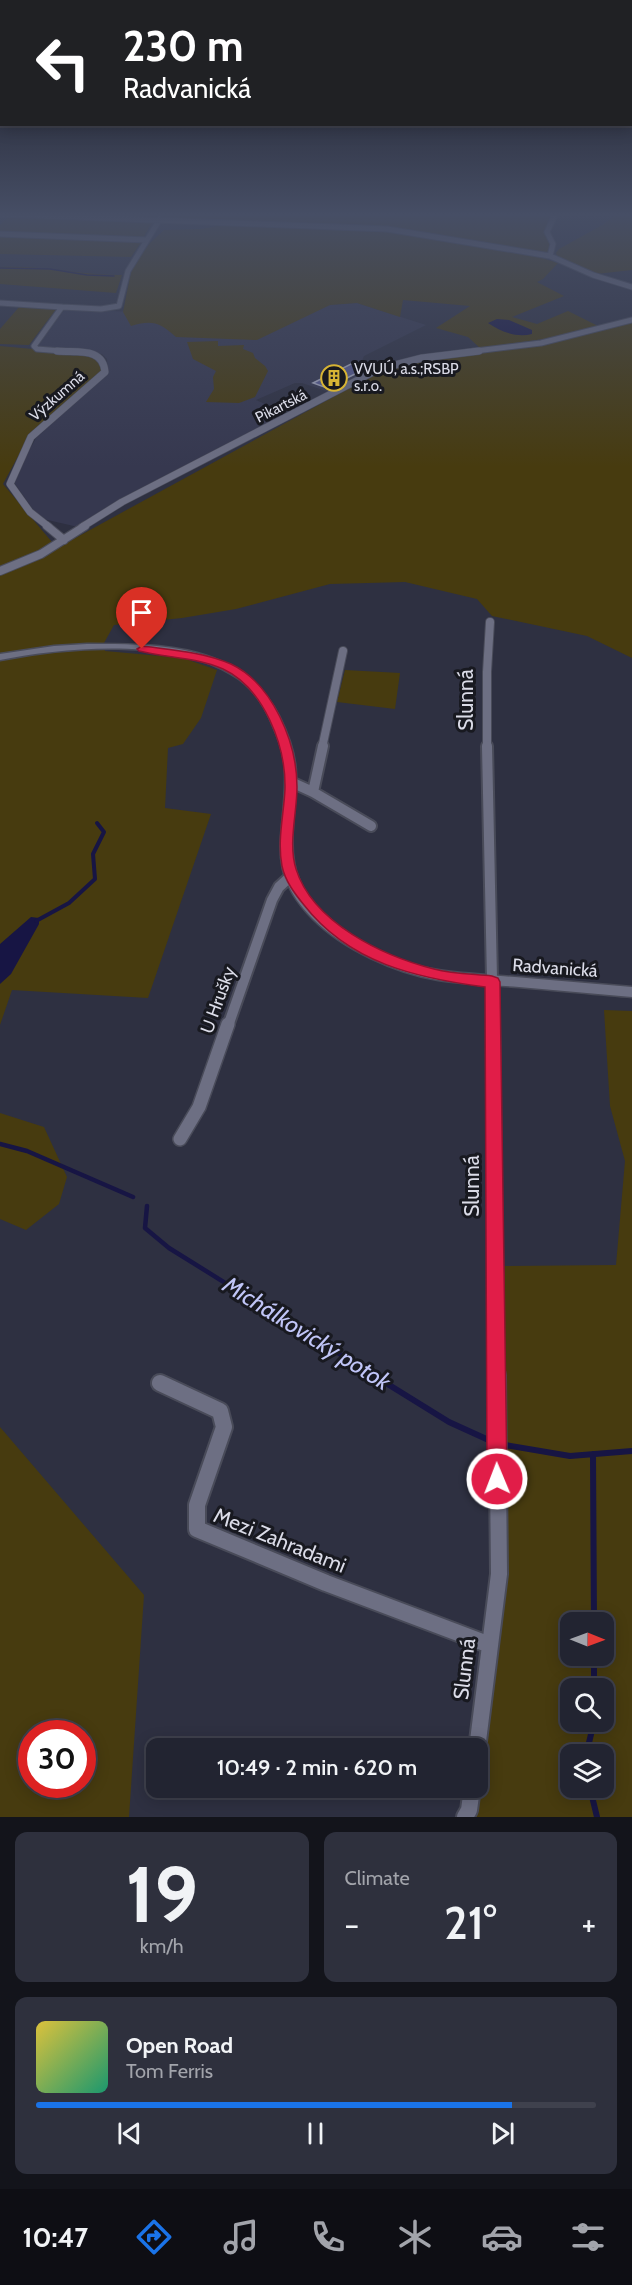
<!DOCTYPE html>
<meta charset="utf-8">
<style>
body{margin:0;font-family:Cabin,sans-serif;background:#2e303d;color:#f1f3f6;height:100vh;display:flex;flex-direction:column;font-size:22px;white-space:nowrap}
*{box-sizing:border-box;margin:0}
p{font-size:20px;color:#a2a4ab}
.icon{flex:none;width:33px;height:33px;fill:none;stroke:currentColor;stroke-width:2;stroke-linecap:round;stroke-linejoin:round}
.map{position:relative;height:1817px;overflow:hidden}
.drawer{display:flex;flex-direction:column;gap:15px;padding:15px;background:#13141b;flex:1}
.drawer>*{flex:none}
.guide{position:absolute;left:0px;top:0px;width:633px;height:126px;box-shadow:0 3px 15px #0003,0 0 0 2px #3f414d;background:#202124;color:#fff;overflow:hidden}
.needle{width:39px;rotate:91deg}
.fabs{position:absolute;left:560px;top:1612px;display:grid;gap:12px}
.fabs a{display:grid;place-items:center;width:54px;height:54px;border-radius:12px;background:#222431;box-shadow:0 3px 15px #0003,0 0 0 2px #3f414d;font-size:30px}
.speed{position:absolute;left:18px;top:1720px;display:flex;gap:12px;font-size:30px;font-weight:700;text-align:center}
.speed>*{display:grid;place-content:center;width:78px;height:78px;border-radius:50%;background:#222431;box-shadow:0 3px 15px #0003,0 0 0 2px #3f414d;line-height:1}
.speed .limit{border:9px solid #d22;background:#fff;color:#111}
.pin{position:absolute;display:grid;place-items:center;width:51px;height:51px;color:#fff;margin:-62px -26px;border-radius:50% 50% 50% 0;rotate:-45deg;box-shadow:0 0 6px #0007}
.pin .icon{rotate:45deg}
.me{position:absolute;width:66px;margin:-33px;rotate:359deg;stroke-linejoin:round;filter:drop-shadow(0 0 4px #0008)}
.turn{display:flex;align-items:center;gap:21px;height:126px;padding:0 24px;font-size:27px}
.turn .icon{width:78px;height:78px;stroke-width:2.5}
.turn b{display:block;font-size:42px;line-height:51px}
.big{font-size:45px;font-weight:600;line-height:1.1}
.drawer .widget{flex:1;display:flex;flex-direction:column;justify-content:center;gap:9px;min-width:0;padding:0 21px;border-radius:12px;background:#2e303d}
.drawer .dial{align-items:center;gap:0}
.dial b{font-size:78px;line-height:1}
.song{display:flex;align-items:center;gap:18px}
.cover{width:72px;height:72px;border-radius:9px;background:linear-gradient(135deg,hsl(50 70% 55%),hsl(160 70% 35%))}
.played{height:6px;border-radius:3px;background:linear-gradient(90deg,#1a73e8 85%,#3f414d 85%)}
.keys{display:flex;justify-content:space-around;direction:ltr}
.heat{display:flex;justify-content:space-between;align-items:center;font-size:33px;direction:ltr}
.drawer .tiles{flex:1;display:grid;gap:15px;grid-template-columns:1fr 1fr}
.widget:last-child{grid-column:span 2}
.trip{position:absolute;left:146px;top:1738px;width:342px;height:60px;border-radius:12px;background:#222431;box-shadow:0 3px 15px #0003,0 0 0 2px #3f414d;font-weight:600;line-height:60px;text-align:center}
.dock{display:flex;height:96px;justify-content:space-around;align-items:center;background:#0e0e14;color:#a2a4ab}
.dock .icon{width:42px;height:42px}
.dock .current{color:#1a73e8}
.dock b{font-size:27px;color:#f1f3f6}
.map>svg:first-child{display:block}
.built{fill:#36384f}
.green{fill:#473b0f;fill-rule:evenodd}
.water{fill:#171544}
.lines{fill:none;stroke-linecap:round;stroke-linejoin:round}
.stream-far3{stroke:#171544;stroke-width:1.5}
.stream-far2{stroke:#171544;stroke-width:4}
.stream-far1{stroke:#171544;stroke-width:4.5}
.stream{stroke:#171544;stroke-width:6}
.building{fill:#585b91;stroke:#a7aabf;stroke-width:1.5}
.minor-far5-casing{stroke:#494b59;stroke-width:7}
.minor-far4-casing{stroke:#494b59;stroke-width:8}
.minor-far3-casing{stroke:#494b59;stroke-width:10}
.minor-far2-casing{stroke:#494b59;stroke-width:14}
.minor-far1-casing{stroke:#494b59;stroke-width:16}
.minor-casing{stroke:#494b59;stroke-width:20}
.tertiary-casing{stroke:#494b59;stroke-width:3}
.minor-far5{stroke:#6d6f83;stroke-width:5}
.minor-far4{stroke:#6d6f83;stroke-width:7}
.minor-far3{stroke:#6d6f83;stroke-width:8}
.minor-far2{stroke:#6d6f83;stroke-width:10}
.minor-far1{stroke:#6d6f83;stroke-width:13}
.minor{stroke:#6d6f83;stroke-width:16}
.tertiary{fill:#6d6f83;fill-rule:evenodd}
.route{fill:#e11d48;stroke:#92132f;stroke-width:1.5}
.labels{text-anchor:middle;dominant-baseline:central;stroke-width:6;stroke-linejoin:round;paint-order:stroke}
.far-poi-label{font-size:15px;fill:#dbdce8;stroke:#181920;text-anchor:start}
.far-street-label{font-size:15px;fill:#dbdce8;stroke:#181920}
.street-label{font-size:18px;fill:#dbdce8;stroke:#181920}
.near-street-label{font-size:21px;fill:#dbdce8;stroke:#181920}
.near-water-label{font-size:24px;font-style:italic;fill:#c0c5f7;stroke:#181920}
</style>
<div class="map">
<svg width="632" height="1817" viewBox="0 0 632 1817">
<rect width="100%" height="100%" fill="#2e3041"/>
<path class="built" d="M357 303 426 325 364 356 362 361 380 366 329 392 302 383H295L256 400 287 414 126 496 78 527 39 518 15 484V476L36 438 108 372 107 359 102 354 88 351 40 348 38 346 65 309 180 314Z"/>
<path class="green" d="M128 213H551L545 231 551 244 546 254 426 232 353 224 125 217Z
M617 213H632V270L596 274 557 256 556 253 559 249 604 224Z
M9 216 153 221 143 238 0 233V225Z
M228 224 368 229 407 234 532 255 558 263 543 279 537 282 564 296 512 317 537 324 568 311 598 326 551 338 480 348 468 337 436 328 470 306 403 300 400 317 357 303 330 305 257 340 176 337C159 322 152 320 131 326L123 312 132 267 150 243 164 230 202 229Z
M0 236 142 241 131 257 0 254Z
M0 267C41 265 81 275 122 275L116 293 0 284Z
M20 306 57 308 29 345 0 344V329Z
M632 321V658L587 636 492 616 477 599 405 582 330 584 236 609 182 618 114 625 104 643 105 651 183 658 217 670 201 718 183 744 168 748 165 808 211 814 148 998 12 990 0 1025V346L87 354 101 361 102 372 29 436 3 484 57 548 379 372 415 361 546 344Z
M218 341V346L244 345 243 349 253 353 255 358 265 366 268 371 255 397 239 403 206 402 214 389 213 377 216 371 193 359 187 342Z
M345 670 400 673 395 709 337 702Z
M604 1010 632 1011V1817H472L478 1801 508 1573 504 1419 505 1266 616 1265 625 1161 610 1106ZM570 1623H603V1656H570ZM570 1689H603V1722H570ZM570 1755H603V1788H570Z
M0 1113 44 1127 67 1177 59 1204 26 1230 0 1219Z
M0 1427 144 1595 129 1817H0ZM32 1734H82V1785H32Z"/>
<path class="water" d="M497 319 509 320 532 330V334C517 338 501 332 488 323Z
M31 917 39 918V924L11 974 0 984V944Z"/>
<g class="lines">
<path class="stream-far3" d="M0 268 50 269 87 275 114 276"/>
<path class="stream-far2" d="M36 921 69 903 95 879 93 854 104 832 97 823"/>
<path class="stream-far1" d="M0 1144 27 1151 133 1197
M147 1206 145 1228 169 1248 375 1376"/>
<path class="stream" d="M373 1375 449 1422 493 1442
M505 1445 570 1456 632 1451
M593 1454 594 1623
M594 1656V1689
M586 1755 594 1722
M590 1788 597 1817"/>
</g>
<path class="building" d="M351 364 365 369 327 388 313 383Z"/>
<g class="lines">
<g class="minor-far5-casing">
<path id="minor-far5" d="M0 214 387 229 550 256 593 275 632 287
M0 234 147 240
M550 256 553 244 547 232 556 213
M0 303 62 307 34 346 37 349 74 352
M62 307 101 309 119 306 128 271 160 219
M467 352 541 343 632 320"/>
</g>
<g class="minor-far4-casing">
<path id="minor-far4" d="M49 527 30 512 10 484 31 437 105 372C103 347 78 353 57 351
M82 527 122 502 379 369 422 358 479 351"/>
</g>
<g class="minor-far3-casing">
<path id="minor-far3" d="M47 526 64 540
M0 571 41 554 85 526
M322 748 343 651
M487 748V672L490 622"/>
</g>
<g class="minor-far2-casing">
<path id="minor-far2" d="M487 746 493 1026
M291 782 313 792 371 826
M313 792 323 746
M228 1026 272 900 279 887 291 876"/>
</g>
<g class="minor-far1-casing">
<path id="minor-far1" d="M493 1024 497 1376
M180 1139 199 1107 228 1024"/>
</g>
<g class="minor-casing">
<path id="minor" d="M160 1383 220 1411 224 1427 197 1505V1529L326 1583 490 1645
M477 1749 499 1574 497 1375
M465 1817 469 1810 472 1788"/>
</g>
<g class="tertiary-casing">
<path id="tertiary" d="M87 644C159 644 241 643 279 716 288 734 296 755 296 776 296 829 278 870 322 912 351 941 397 964 438 970 463 974 489 975 515 977 554 980 593 984 632 987V997C594 994 557 990 519 987 492 985 464 984 438 980 395 973 343 949 313 919 262 868 287 833 285 774 285 757 280 741 273 726 265 706 251 685 231 674 170 638 67 647 0 660V654L54 646Z"/>
</g>
<use href="#minor-far5" class="minor-far5"/>
<use href="#minor-far4" class="minor-far4"/>
<use href="#minor-far3" class="minor-far3"/>
<use href="#minor-far2" class="minor-far2"/>
<use href="#minor-far1" class="minor-far1"/>
<use href="#minor" class="minor"/>
<use href="#tertiary" class="tertiary"/>
</g>
<linearGradient id="sky" x2="0" y2="1"><stop stop-color="#191a24"/><stop offset="0.46" stop-color="#464e65"/><stop offset="1" stop-color="#464e65" stop-opacity="0"/></linearGradient>
<rect width="632" height="467" fill="url(#sky)"/>
<path class="route" d="M142 646C172 650 204 652 231 664 273 684 297 743 297 787 297 814 288 843 296 869 313 923 383 956 434 969 453 974 473 974 492 976L498 978 500 982 507 1479 504 1486 497 1489 490 1486 487 1479 485 987C416 978 349 963 304 905 295 894 285 881 282 866 277 840 284 814 285 789 286 746 264 688 223 669 196 657 167 658 139 651L137 649Z"/>
<defs>
<g id="building-ring" transform="scale(1.35)"><circle r="9.5" fill="#181920" stroke="#d7b434" stroke-width="1.5"/><path d="M-4-6H4V6H1V3H-1V6H-4ZM-2.5-4.3h1.7v1.8h-1.7ZM.8-4.3h1.7v1.8H.8ZM-2.5-1h1.7V.8h-1.7ZM.8-1h1.7V.8H.8Z" fill="#d7b434"/></g>
</defs>
<g fill-rule="evenodd">
<use href="#building-ring" x="334" y="378"/>
</g>
<g class="labels">
<g class="far-poi-label">
<text x="354" y="369">VVUÚ, a.s.;RSBP<tspan x="354" dy="17">s.r.o.</tspan></text>
</g>
<g class="far-street-label">
<text transform="translate(57 396) rotate(-41)">Výzkumná</text>
<text transform="translate(281 406) rotate(-27)">Pikartská</text>
</g>
<g class="street-label">
<text transform="translate(555 968) rotate(4)">Radvanická</text>
<text transform="translate(218 1000) rotate(-70)">U Hrušky</text>
</g>
<g class="near-street-label">
<text transform="translate(465 700) rotate(-90)">Slunná</text>
<text transform="translate(471 1186) rotate(-90)">Slunná</text>
<text transform="translate(280 1540) rotate(22)">Mezi Zahradami</text>
<text transform="translate(464 1669) rotate(-83)">Slunná</text>
</g>
<g class="near-water-label">
<text transform="translate(307 1333) rotate(32)">Michálkovický potok</text>
</g>
</g>
</svg>
<div class="fabs">
<a><svg class="needle" viewBox="-14 -14 28 28"><path d="M0-13l5 13h-10z" fill="#e53935"/><path d="M0 13l5-13h-10z" fill="#a2a4ab"/></svg></a>
<a><svg class="icon" aria-label="search" viewBox="0 0 24 24"><circle cx="10" cy="10" r="6"/><path d="M15 15l6 6"/></svg></a>
<a><svg class="icon" aria-label="layers" viewBox="0 0 24 24"><path d="M12 4l9 5-9 5-9-5zM3 14l9 5 9-5"/></svg></a>
</div>
<div class="speed"><div class="limit">30</div></div>
<div class="pin" style="left:142px;top:649px;background:#d93025"><svg class="icon" aria-label="arrive" viewBox="0 0 24 24"><path d="M6 21V4h12l-3 4 3 4H6"/></svg></div>
<svg class="me" style="left:497px;top:1479px" viewBox="-20 -20 40 40"><circle r="17" fill="#e11d48" stroke="#fff" stroke-width="3"/><path d="M0-11L8 9 0 5-8 9z" fill="#fff"/></svg>
<div class="trip">10:49 · 2 min · 620 m</div>
<div class="guide">
<div class="turn"><svg class="icon" aria-label="left" viewBox="0 0 24 24"><path d="M17 20v-9H6M10 6l-5 5 5 5"/></svg><div><b>230 m</b>Radvanická</div></div>
</div>
</div>
<section class="drawer">
<div class="tiles">
<div class="widget dial"><b>19</b><p>km/h</p></div>
<div class="widget"><p>Climate</p>
<div class="heat"><a>−</a><b class="big">21°</b><a>+</a></div>
</div>
<div class="widget">
<div class="song"><i class="cover"></i><div><b>Open Road</b><p>Tom Ferris</p></div></div>
<div class="played"></div>
<div class="keys"><svg class="icon" aria-label="previous" viewBox="0 0 24 24"><path d="M18 5L8 12l10 7zM5 5v14"/></svg><svg class="icon" aria-label="pause" viewBox="0 0 24 24"><path d="M8 5v14M16 5v14"/></svg><svg class="icon" aria-label="next" viewBox="0 0 24 24"><path d="M6 5l10 7-10 7zM19 5v14"/></svg></div>
</div>
</div>
</section>
<nav class="dock">
<b>10:47</b>
<svg class="icon current" aria-label="directions" viewBox="0 0 24 24"><path d="M12 3l9 9-9 9-9-9zM9 14v-3h6M13 9l2 2-2 2"/></svg>
<svg class="icon" aria-label="music" viewBox="0 0 24 24"><path d="M9 18V5l10-2v13"/><circle cx="6" cy="18" r="3"/><circle cx="16" cy="16" r="3"/></svg>
<svg class="icon" aria-label="phone" viewBox="0 0 24 24"><path d="M5 4h4l2 5-3 2q2 4 5 5l2-3 5 2v4C11 20 4 13 5 4z"/></svg>
<svg class="icon" aria-label="climate" viewBox="0 0 24 24"><path d="M12 3v18M4 7l16 10M4 17L20 7"/></svg>
<svg class="icon" aria-label="car" viewBox="0 0 24 24"><path d="M5 17H2v-5l4-1 3-4h7l3 4 3 1v5h-3M9 17h6M6 11h13"/><circle cx="7" cy="17" r="2"/><circle cx="17" cy="17" r="2"/></svg>
<svg class="icon" aria-label="filters" viewBox="0 0 24 24"><path d="M4 7h16M4 17h16"/><circle cx="9" cy="7" r="2"/><circle cx="15" cy="17" r="2"/></svg>
</nav>
